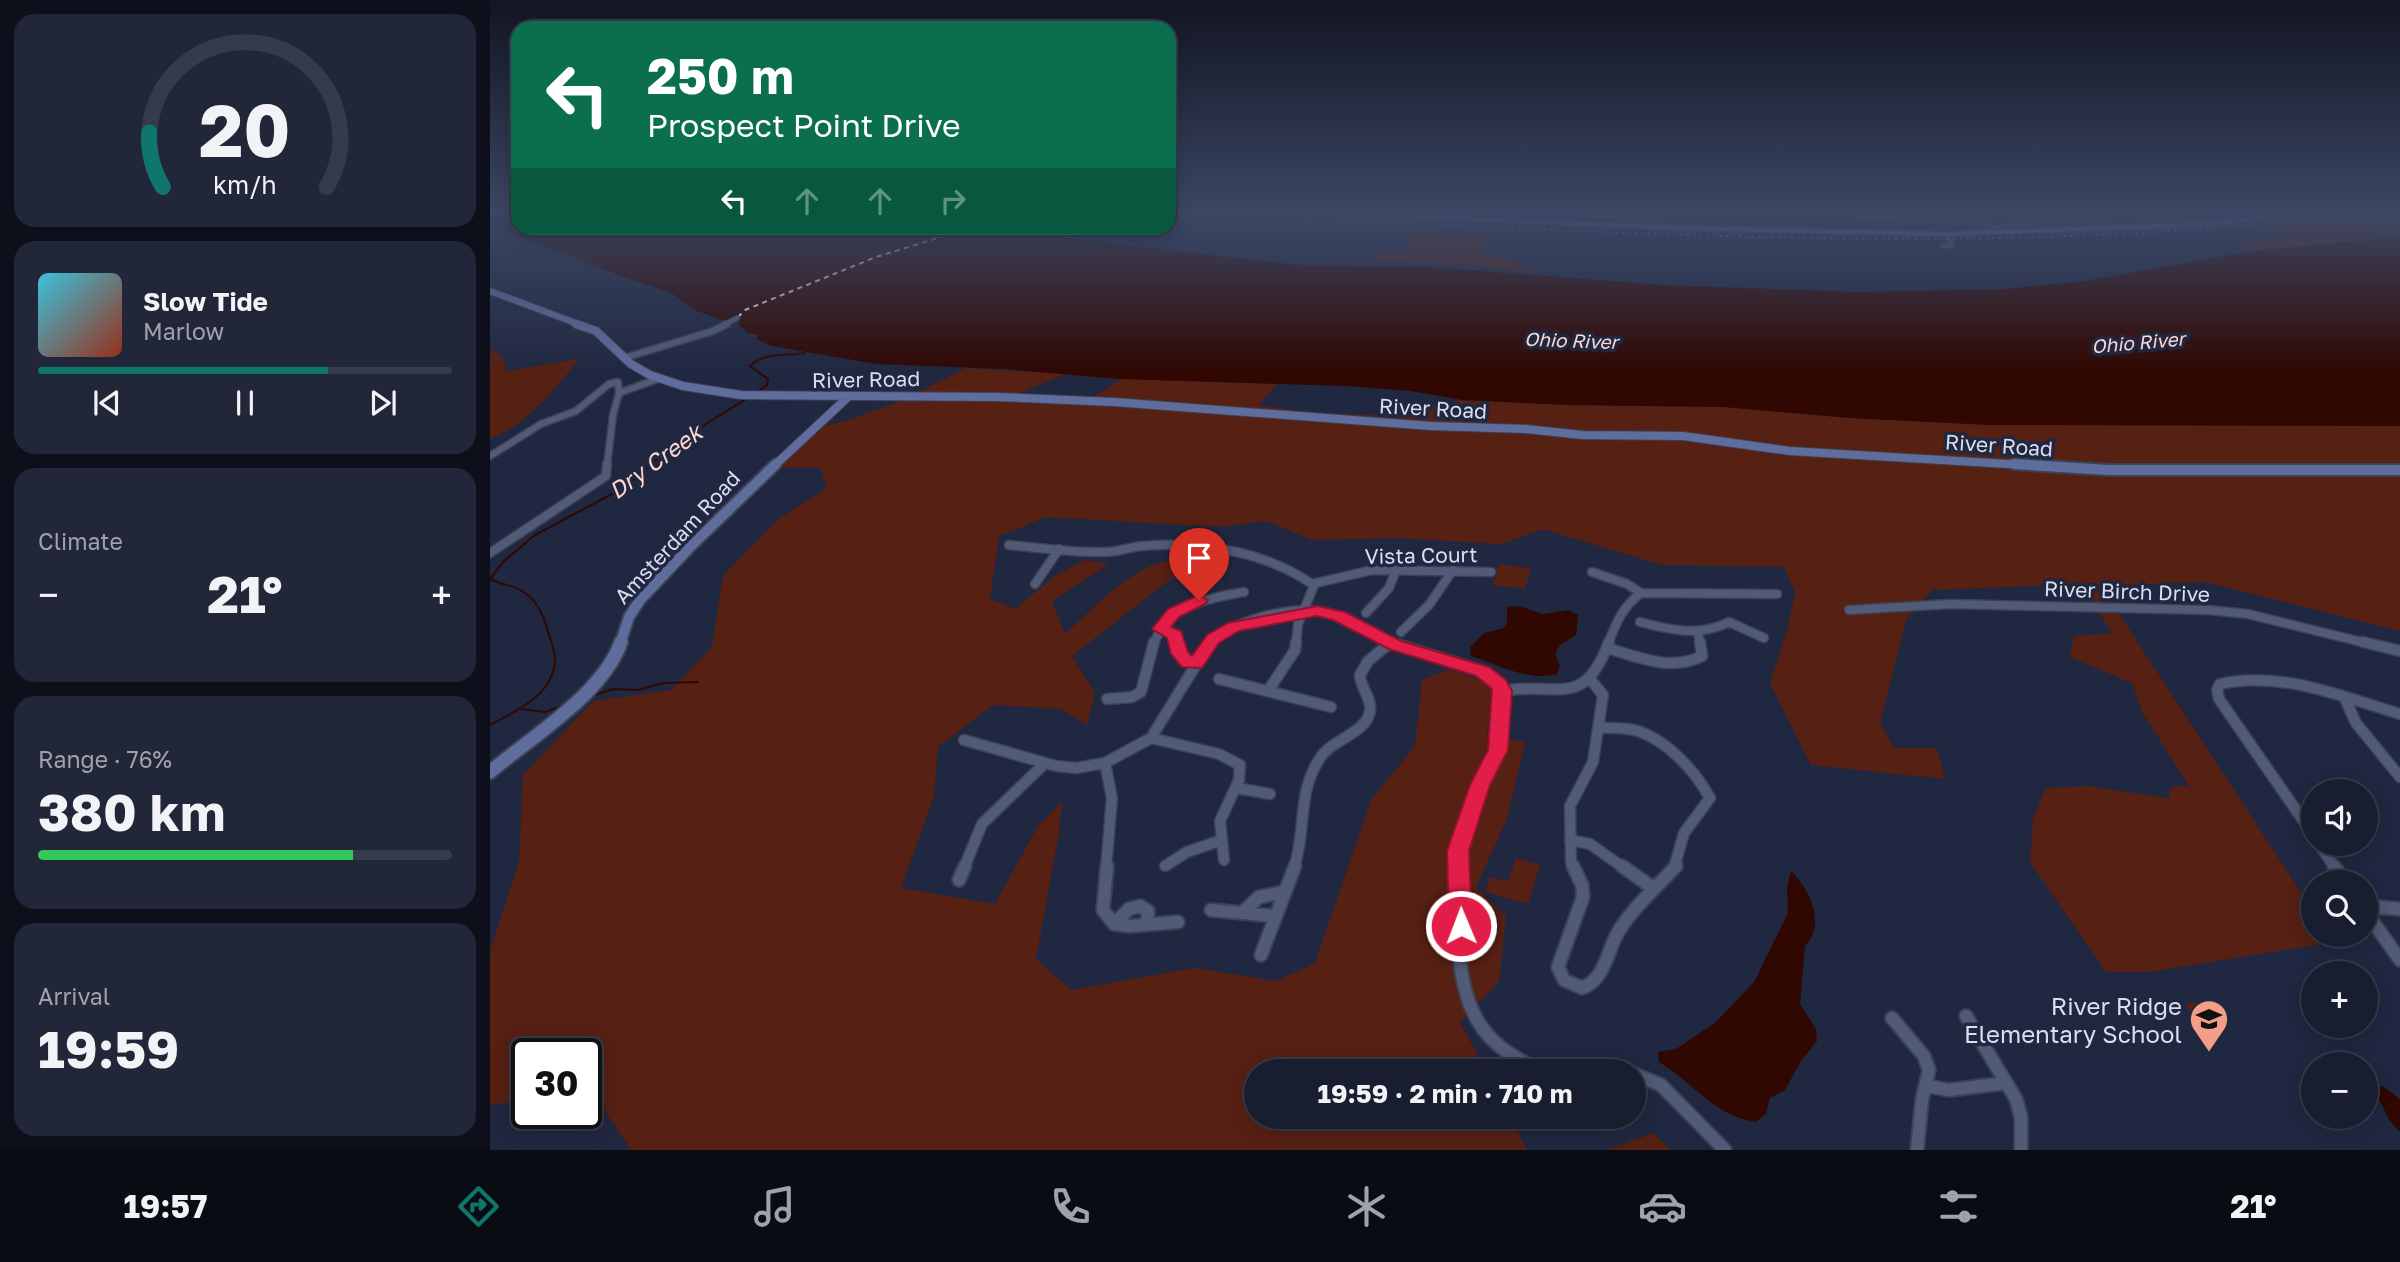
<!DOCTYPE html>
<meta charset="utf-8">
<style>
body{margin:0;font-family:"Golos Text",sans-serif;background:#212638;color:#f1f3f6;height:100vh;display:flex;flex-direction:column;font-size:26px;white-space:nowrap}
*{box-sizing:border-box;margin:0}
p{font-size:23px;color:#9fa2ab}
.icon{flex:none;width:38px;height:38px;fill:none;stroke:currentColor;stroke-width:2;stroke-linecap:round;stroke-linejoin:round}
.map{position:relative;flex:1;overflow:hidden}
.panel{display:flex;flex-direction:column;gap:14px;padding:14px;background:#0d101a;width:490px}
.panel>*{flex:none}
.guide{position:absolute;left:21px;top:21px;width:665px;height:214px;border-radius:21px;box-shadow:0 4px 18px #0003,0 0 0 2px #363b4c;background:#0b6e4f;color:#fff;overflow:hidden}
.buttons{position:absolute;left:1811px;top:779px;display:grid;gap:14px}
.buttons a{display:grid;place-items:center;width:77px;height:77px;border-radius:50%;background:#181d30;box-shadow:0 4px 18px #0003,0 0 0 2px #363b4c;font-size:35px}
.speed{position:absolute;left:21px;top:1038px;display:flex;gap:14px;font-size:35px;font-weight:700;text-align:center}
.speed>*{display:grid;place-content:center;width:91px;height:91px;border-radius:50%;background:#181d30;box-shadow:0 4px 18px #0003,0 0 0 2px #363b4c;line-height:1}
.speed .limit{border:4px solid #111;border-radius:10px;background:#fff;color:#111}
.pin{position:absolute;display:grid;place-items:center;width:60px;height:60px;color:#fff;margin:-72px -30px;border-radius:50% 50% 50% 0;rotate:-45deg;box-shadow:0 0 7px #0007}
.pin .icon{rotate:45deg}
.me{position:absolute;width:77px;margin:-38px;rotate:359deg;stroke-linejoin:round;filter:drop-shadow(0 0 5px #0008)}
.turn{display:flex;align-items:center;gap:24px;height:147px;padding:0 21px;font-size:32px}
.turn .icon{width:91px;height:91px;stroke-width:2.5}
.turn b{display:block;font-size:49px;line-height:60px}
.lanes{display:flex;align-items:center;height:66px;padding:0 21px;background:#0003;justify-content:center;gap:35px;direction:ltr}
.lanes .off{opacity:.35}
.big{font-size:52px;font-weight:700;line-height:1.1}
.panel .card{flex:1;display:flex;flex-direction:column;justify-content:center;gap:10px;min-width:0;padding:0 24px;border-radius:21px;background:#212638}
.panel .dial{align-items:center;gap:0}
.dial svg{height:182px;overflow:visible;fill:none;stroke:#363b4c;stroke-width:7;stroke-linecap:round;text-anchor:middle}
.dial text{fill:#f1f3f6;stroke:none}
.song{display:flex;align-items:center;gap:21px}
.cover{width:84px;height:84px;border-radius:10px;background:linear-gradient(135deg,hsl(190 70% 55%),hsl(10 70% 35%))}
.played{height:7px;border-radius:4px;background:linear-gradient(90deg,#0f766e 70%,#363b4c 70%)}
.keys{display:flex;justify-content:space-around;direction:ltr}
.heat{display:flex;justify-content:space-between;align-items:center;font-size:38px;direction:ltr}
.charge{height:10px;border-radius:5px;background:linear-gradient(90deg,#34c759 76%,#363b4c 0)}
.trip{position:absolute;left:754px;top:1059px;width:402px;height:70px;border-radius:35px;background:#181d30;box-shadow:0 4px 18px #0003,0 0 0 2px #363b4c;font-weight:700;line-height:70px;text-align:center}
.tab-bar{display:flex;height:112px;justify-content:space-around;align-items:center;background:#0a0c13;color:#9fa2ab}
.tab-bar .icon{width:49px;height:49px}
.tab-bar .active{color:#0f766e}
.tab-bar b{font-size:32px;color:#f1f3f6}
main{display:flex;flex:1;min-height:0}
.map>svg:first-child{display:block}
.green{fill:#562013}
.water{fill:#300701}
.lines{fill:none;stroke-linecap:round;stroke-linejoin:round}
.stream{stroke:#300701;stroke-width:2}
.ferry{stroke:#fed6cc;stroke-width:2;stroke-dasharray:5 4.5;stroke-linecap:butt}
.minor-far4-casing{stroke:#3c4156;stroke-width:6}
.minor-far3-casing{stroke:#3c4156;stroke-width:9}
.minor-far2-casing{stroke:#3c4156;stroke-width:11}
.minor-far1-casing{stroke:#3c4156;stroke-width:13}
.minor-casing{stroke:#3c4156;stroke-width:16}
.secondary-far3-casing{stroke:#3c4156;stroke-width:8}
.secondary-far2-casing{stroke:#3c4156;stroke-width:10}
.secondary-far1-casing{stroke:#3c4156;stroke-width:14}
.secondary-casing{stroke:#3c4156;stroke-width:17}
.primary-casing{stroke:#3c4156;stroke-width:4}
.minor-far4{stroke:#515a76;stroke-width:4.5}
.minor-far3{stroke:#515a76;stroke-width:6}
.minor-far2{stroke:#515a76;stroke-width:8}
.minor-far1{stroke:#515a76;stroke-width:10}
.minor{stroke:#515a76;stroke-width:12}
.secondary-far3{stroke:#5f6d9c;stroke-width:6}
.secondary-far2{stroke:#5f6d9c;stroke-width:8}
.secondary-far1{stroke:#5f6d9c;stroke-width:10}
.secondary{stroke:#5f6d9c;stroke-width:13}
.primary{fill:#6d7fc1;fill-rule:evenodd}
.rail{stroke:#7e8499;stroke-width:2;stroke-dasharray:2 4.5;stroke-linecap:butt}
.route{fill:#e11d48;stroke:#92132f;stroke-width:2}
.labels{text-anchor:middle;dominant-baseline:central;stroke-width:7;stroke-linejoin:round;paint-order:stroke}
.far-water-label{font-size:19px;font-style:italic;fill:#fed6cc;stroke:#202740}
.street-label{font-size:21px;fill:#d9dfef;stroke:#202740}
.water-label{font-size:23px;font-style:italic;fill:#fed6cc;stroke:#202740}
.near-poi-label{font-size:24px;fill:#d9dfef;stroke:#202740;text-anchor:end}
</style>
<main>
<section class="panel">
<div class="card dial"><svg viewBox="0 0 100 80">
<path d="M14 69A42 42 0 1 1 86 69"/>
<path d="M14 69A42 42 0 0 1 8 45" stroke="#0f766e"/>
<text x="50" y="56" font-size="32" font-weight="700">20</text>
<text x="50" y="72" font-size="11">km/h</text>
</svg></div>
<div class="card">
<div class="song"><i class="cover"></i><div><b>Slow Tide</b><p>Marlow</p></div></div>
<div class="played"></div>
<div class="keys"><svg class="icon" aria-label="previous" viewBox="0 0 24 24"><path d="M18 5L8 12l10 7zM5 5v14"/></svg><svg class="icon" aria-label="pause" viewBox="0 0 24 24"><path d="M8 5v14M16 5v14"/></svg><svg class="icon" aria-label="next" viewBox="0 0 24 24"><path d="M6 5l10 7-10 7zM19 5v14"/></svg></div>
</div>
<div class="card"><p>Climate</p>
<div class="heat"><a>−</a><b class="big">21°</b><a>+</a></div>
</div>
<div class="card"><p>Range · 76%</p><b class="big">380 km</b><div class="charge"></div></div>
<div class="card"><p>Arrival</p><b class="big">19:59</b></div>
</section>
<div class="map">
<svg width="1910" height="1150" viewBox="0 0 1910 1150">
<rect width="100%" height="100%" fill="#202740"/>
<path class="green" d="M1879 213H1910V237L1762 251 1746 244 1794 238 1773 228Z
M926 228 944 230 952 235H988L991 233 989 231 998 232 992 255 1023 259 1030 267 1043 273 974 265 884 261 894 252 920 254 917 237Z
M0 348 12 356 17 371 89 359C64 390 38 424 0 439Z
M476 368 575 374 530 393 605 396 631 379 787 384 769 405 827 413 888 415 972 400 1077 405 1234 407 1360 418 1500 425 1910 426V631L1715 582 1611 586 1823 911 1824 934 1839 935 1844 942 1660 972H1616L1540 862 1543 818 1556 788 1598 786 1678 798 1682 786H1699L1652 712 1642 683 1580 657 1584 636 1622 633 1591 584 1442 590 1416 620 1390 723 1404 748H1447L1455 779 1321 765 1280 683 1298 627 1305 592 1294 567 1172 565 1052 529 1012 544 908 538 822 540 776 521 729 527 557 517 509 536 500 599 525 609 566 575 595 560 619 564 562 601 575 634C598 613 643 566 674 562 681 561 690 565 696 567L582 656 605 693 597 725 571 709 503 705 448 747 444 796 411 888 505 904 548 826 572 802 568 838 546 959 581 990 704 968 786 981 825 963 881 800 925 746 932 680 959 669 1002 685 997 736 1035 742 1017 819 986 887 1016 916 1009 982 970 1022 996 1071H766V1116L1020 1117 1037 1150H141L101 1090 96 1091V1054H37V1100L0 1105V951L29 862 33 775 103 701 181 690 222 647 233 576 288 519 336 489 331 468 282 467 326 427 353 422 408 402Z
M1009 564 1041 568 1035 589 1003 585Z
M1026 858 1050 865 1038 904 995 892 1000 877 1018 881Z
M1702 1002 1720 1006 1731 1025 1705 1022 1696 1004Z
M1163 1133 1181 1150H1117Z"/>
<path class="water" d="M0 213H28V228H542L576 238 810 265 941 267 1173 285 1369 292 1513 289 1595 281 1762 251 1910 237V426L1500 425 1360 418 1234 407 1077 405 972 400 921 391 856 386 631 379 514 369 387 364 281 346 266 339 269 335 258 333 249 325 252 317 235 321 207 311 181 293 128 275 0 225Z
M1030 606 1052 614 1078 610 1088 615 1086 635 1070 645 1065 654 1070 666 1067 674C1039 682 1008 665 981 656L980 647 994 633 1014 628 1017 622V607Z
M1301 871C1319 888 1337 925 1315 946L1310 1004 1326 1029 1327 1041 1311 1061 1295 1090 1280 1098 1276 1114 1266 1122C1224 1116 1203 1082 1169 1062L1168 1052 1186 1049 1226 1022 1264 982 1298 913 1297 888Z
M1892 1086 1910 1099V1132L1900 1121 1884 1090Z"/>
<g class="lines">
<path class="stream" d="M267 392 277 385 278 379 260 366C275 351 296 357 315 353
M102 696 123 689 148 690 173 683 208 682
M31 709 55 712 73 706
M0 725C27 711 64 694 65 660 65 649 60 639 57 628 53 614 47 601 35 593 25 585 11 585 0 579L14 561 45 535 135 487 184 444 256 399"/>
<path class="ferry" d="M248 317 255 310 386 257 480 228"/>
<g class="minor-far4-casing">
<path id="minor-far4" d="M1489 213 1500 228C1544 223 1589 214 1632 229
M1078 215 1173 217
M1734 215 1753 213
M1367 217 1496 223
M1453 246 1462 245 1456 234
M234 325 247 318"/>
</g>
<g class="minor-far3-casing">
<path id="minor-far3" d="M134 358 223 331 237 324
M129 393 170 378
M0 456 51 424 86 411 119 384 128 382 129 393 123 415 117 466"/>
</g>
<g class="minor-far2-casing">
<path id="minor-far2" d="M519 545C551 548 583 553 615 552 628 552 640 547 652 546 710 541 774 551 822 584L823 588 808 624 806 644
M0 553 116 476 117 464
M1102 572 1137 584 1151 593
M545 584 569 549
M822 584 882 570 1001 572
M1359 610 1461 604 1719 610 1758 614 1880 644
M876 613 899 588 906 570
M1150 622C1180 630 1210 637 1239 622L1274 638
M670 629 685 635 688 644
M1208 631 1210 644
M911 632 939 605 963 570
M664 644C677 605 719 598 754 592
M718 644C749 618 807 602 846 615 866 621 884 635 904 644
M1118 644C1126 623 1133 606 1151 593L1287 594"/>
</g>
<g class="minor-far1-casing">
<path id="minor-far1" d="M687 642 692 659 706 663
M900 642 993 671 1004 679 1012 691 1010 740 969 844V868
M1873 642 1910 651
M1117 648C1148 657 1181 672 1212 656L1210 642
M729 679 841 707
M778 691 805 650 806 642
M1012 691C1069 681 1093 711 1119 642
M617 699 642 697 651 692 664 642
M1855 699 1866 723 1910 777
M1109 727C1122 729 1135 727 1148 731 1178 741 1205 771 1220 798L1194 833 1184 868
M661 738 729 754 750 765 749 780 730 821 734 860
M474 740 566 766 586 768 615 763 661 738 720 642
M615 763 622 798 616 868
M747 788 780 794
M1824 836 1729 699 1727 690 1730 684C1790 670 1853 697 1910 714
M1080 840 1100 844 1134 868
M1829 844 1845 868
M675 866 697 852 732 840
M474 868 492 824 554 764
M804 868C817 829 806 789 833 754 845 739 877 732 880 711 882 698 870 687 870 675L878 661 900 643
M1084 868 1081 861 1080 806 1103 762 1113 695 1100 679"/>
</g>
<g class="minor-casing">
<path id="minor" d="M617 866 613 910 624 924 640 926 688 922
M969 866C970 924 958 1003 1008 1045 1019 1055 1036 1063 1049 1071
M1083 866 1092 885 1093 897 1068 967 1074 980 1092 988C1114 980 1117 953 1127 934 1142 908 1166 888 1186 866
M1132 866 1163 888
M1844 866 1855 882
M469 880 475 866
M1876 906 1910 909
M721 910 784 916
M753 912 769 897 794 892
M1876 912 1910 960
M624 924 639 909 650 906 658 911 657 924
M771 955 805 866
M1476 1016 1526 1099 1531 1117V1150
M1402 1018 1434 1056 1439 1070 1432 1100 1427 1150
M1144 1074 1171 1085 1235 1150
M1437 1086 1459 1090 1516 1083"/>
</g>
<g class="secondary-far3-casing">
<path id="secondary-far3" d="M0 291 91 325"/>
</g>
<g class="secondary-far2-casing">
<path id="secondary-far2" d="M86 324 106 331 141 364 160 375 193 386 251 395 508 397 624 402 941 426 1036 429 1092 435 1193 436 1300 451 1554 466
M284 466 359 396"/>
</g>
<g class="secondary-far1-casing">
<path id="secondary-far1" d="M1524 464 1619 470H1910
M130 644 139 617 150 600 200 547 286 464"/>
</g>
<g class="secondary-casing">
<path id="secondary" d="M0 772C41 737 113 694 131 642"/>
</g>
<g class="primary-casing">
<path id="primary" d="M843 213H887L1194 226 1456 232 1718 222 1800 213H1819L1816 215 1718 226 1456 236 1194 230 846 215Z"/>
</g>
<use href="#minor-far4" class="minor-far4"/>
<use href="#minor-far3" class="minor-far3"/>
<use href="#minor-far2" class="minor-far2"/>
<use href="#minor-far1" class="minor-far1"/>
<use href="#minor" class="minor"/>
<use href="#secondary-far3" class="secondary-far3"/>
<use href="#secondary-far2" class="secondary-far2"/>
<use href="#secondary-far1" class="secondary-far1"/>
<use href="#secondary" class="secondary"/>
<use href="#primary" class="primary"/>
<path class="rail" d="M736 213C890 223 1043 230 1197 235 1422 242 1645 242 1868 213"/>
</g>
<linearGradient id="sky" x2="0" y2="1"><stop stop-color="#121523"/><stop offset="0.57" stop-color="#3c4764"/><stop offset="1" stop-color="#3c4764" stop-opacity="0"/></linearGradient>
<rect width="1910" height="374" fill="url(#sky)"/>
<path class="route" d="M709 595 718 600 715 604 689 617 681 627 691 631 698 652 702 656 717 635 738 623 827 606 855 612 911 641 999 667 1016 680 1022 691 1018 750 1000 785 979 851 982 926 979 933 971 936 963 933 959 926 957 851 980 785 998 750 1002 689 986 676 899 649 843 620 827 616 749 631 729 643 712 668 692 667 681 654 677 638 662 629 678 609Z"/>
<defs>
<g id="school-pin" transform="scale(2.0125)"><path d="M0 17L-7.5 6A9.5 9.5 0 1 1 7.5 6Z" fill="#f49e88" stroke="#202740"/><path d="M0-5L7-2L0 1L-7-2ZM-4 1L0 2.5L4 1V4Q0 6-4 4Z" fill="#111"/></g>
</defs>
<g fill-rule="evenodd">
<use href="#school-pin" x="1719" y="1019"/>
</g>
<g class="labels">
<g class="far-water-label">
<text transform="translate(1081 340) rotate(2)">Ohio River</text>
<text transform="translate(1648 342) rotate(-5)">Ohio River</text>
</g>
<g class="street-label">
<text transform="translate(376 379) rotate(-1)">River Road</text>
<text transform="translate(943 408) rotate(3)">River Road</text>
<text transform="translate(1509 445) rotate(4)">River Road</text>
<text transform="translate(187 537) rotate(-47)">Amsterdam Road</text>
<text transform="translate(931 555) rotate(-1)">Vista Court</text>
<text transform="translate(1637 591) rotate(2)">River Birch Drive</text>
</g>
<g class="water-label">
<text transform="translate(165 461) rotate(-36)">Dry Creek</text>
</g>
<g class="near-poi-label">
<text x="1692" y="1005">River Ridge<tspan x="1692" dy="28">Elementary School</tspan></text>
</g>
</g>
</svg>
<div class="buttons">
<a><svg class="icon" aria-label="sound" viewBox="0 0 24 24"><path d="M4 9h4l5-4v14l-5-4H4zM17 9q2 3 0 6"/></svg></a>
<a><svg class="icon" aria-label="search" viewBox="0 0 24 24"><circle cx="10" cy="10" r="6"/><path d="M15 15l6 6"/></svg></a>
<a>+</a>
<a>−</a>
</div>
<div class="speed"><div class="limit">30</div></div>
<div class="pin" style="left:709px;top:600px;background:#d93025"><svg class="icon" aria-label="arrive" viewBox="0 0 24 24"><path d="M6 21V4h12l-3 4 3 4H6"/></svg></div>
<svg class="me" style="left:971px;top:926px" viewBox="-20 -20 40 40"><circle r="17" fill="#e11d48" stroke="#fff" stroke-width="3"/><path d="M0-11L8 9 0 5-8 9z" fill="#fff"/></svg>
<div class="trip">19:59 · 2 min · 710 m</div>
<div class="guide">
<div class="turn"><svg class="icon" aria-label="left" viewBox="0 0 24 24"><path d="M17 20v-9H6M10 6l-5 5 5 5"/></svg><div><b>250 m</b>Prospect Point Drive</div></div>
<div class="lanes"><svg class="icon" aria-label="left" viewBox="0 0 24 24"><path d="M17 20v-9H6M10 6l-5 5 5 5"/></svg><svg class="icon off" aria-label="ahead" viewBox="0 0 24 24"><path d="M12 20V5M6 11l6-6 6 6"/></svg><svg class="icon off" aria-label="ahead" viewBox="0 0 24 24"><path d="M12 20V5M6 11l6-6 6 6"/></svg><svg class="icon off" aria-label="right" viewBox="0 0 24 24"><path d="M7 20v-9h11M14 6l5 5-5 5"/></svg></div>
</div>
</div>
</main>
<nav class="tab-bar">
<b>19:57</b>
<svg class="icon active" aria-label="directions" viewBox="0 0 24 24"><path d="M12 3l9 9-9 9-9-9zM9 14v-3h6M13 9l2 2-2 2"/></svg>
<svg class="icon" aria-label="music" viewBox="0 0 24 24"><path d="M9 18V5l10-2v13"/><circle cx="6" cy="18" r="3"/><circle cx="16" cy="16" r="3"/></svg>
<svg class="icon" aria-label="phone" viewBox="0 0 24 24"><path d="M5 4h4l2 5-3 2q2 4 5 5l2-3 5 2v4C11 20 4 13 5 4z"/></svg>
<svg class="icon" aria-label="climate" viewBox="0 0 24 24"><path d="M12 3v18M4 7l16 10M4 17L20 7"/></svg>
<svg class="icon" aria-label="car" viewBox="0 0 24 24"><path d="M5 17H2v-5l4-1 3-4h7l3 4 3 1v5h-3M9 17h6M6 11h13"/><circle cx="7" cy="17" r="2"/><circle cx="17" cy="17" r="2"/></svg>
<svg class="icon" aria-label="filters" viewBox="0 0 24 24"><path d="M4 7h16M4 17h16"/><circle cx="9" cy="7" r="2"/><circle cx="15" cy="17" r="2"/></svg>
<b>21°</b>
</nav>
